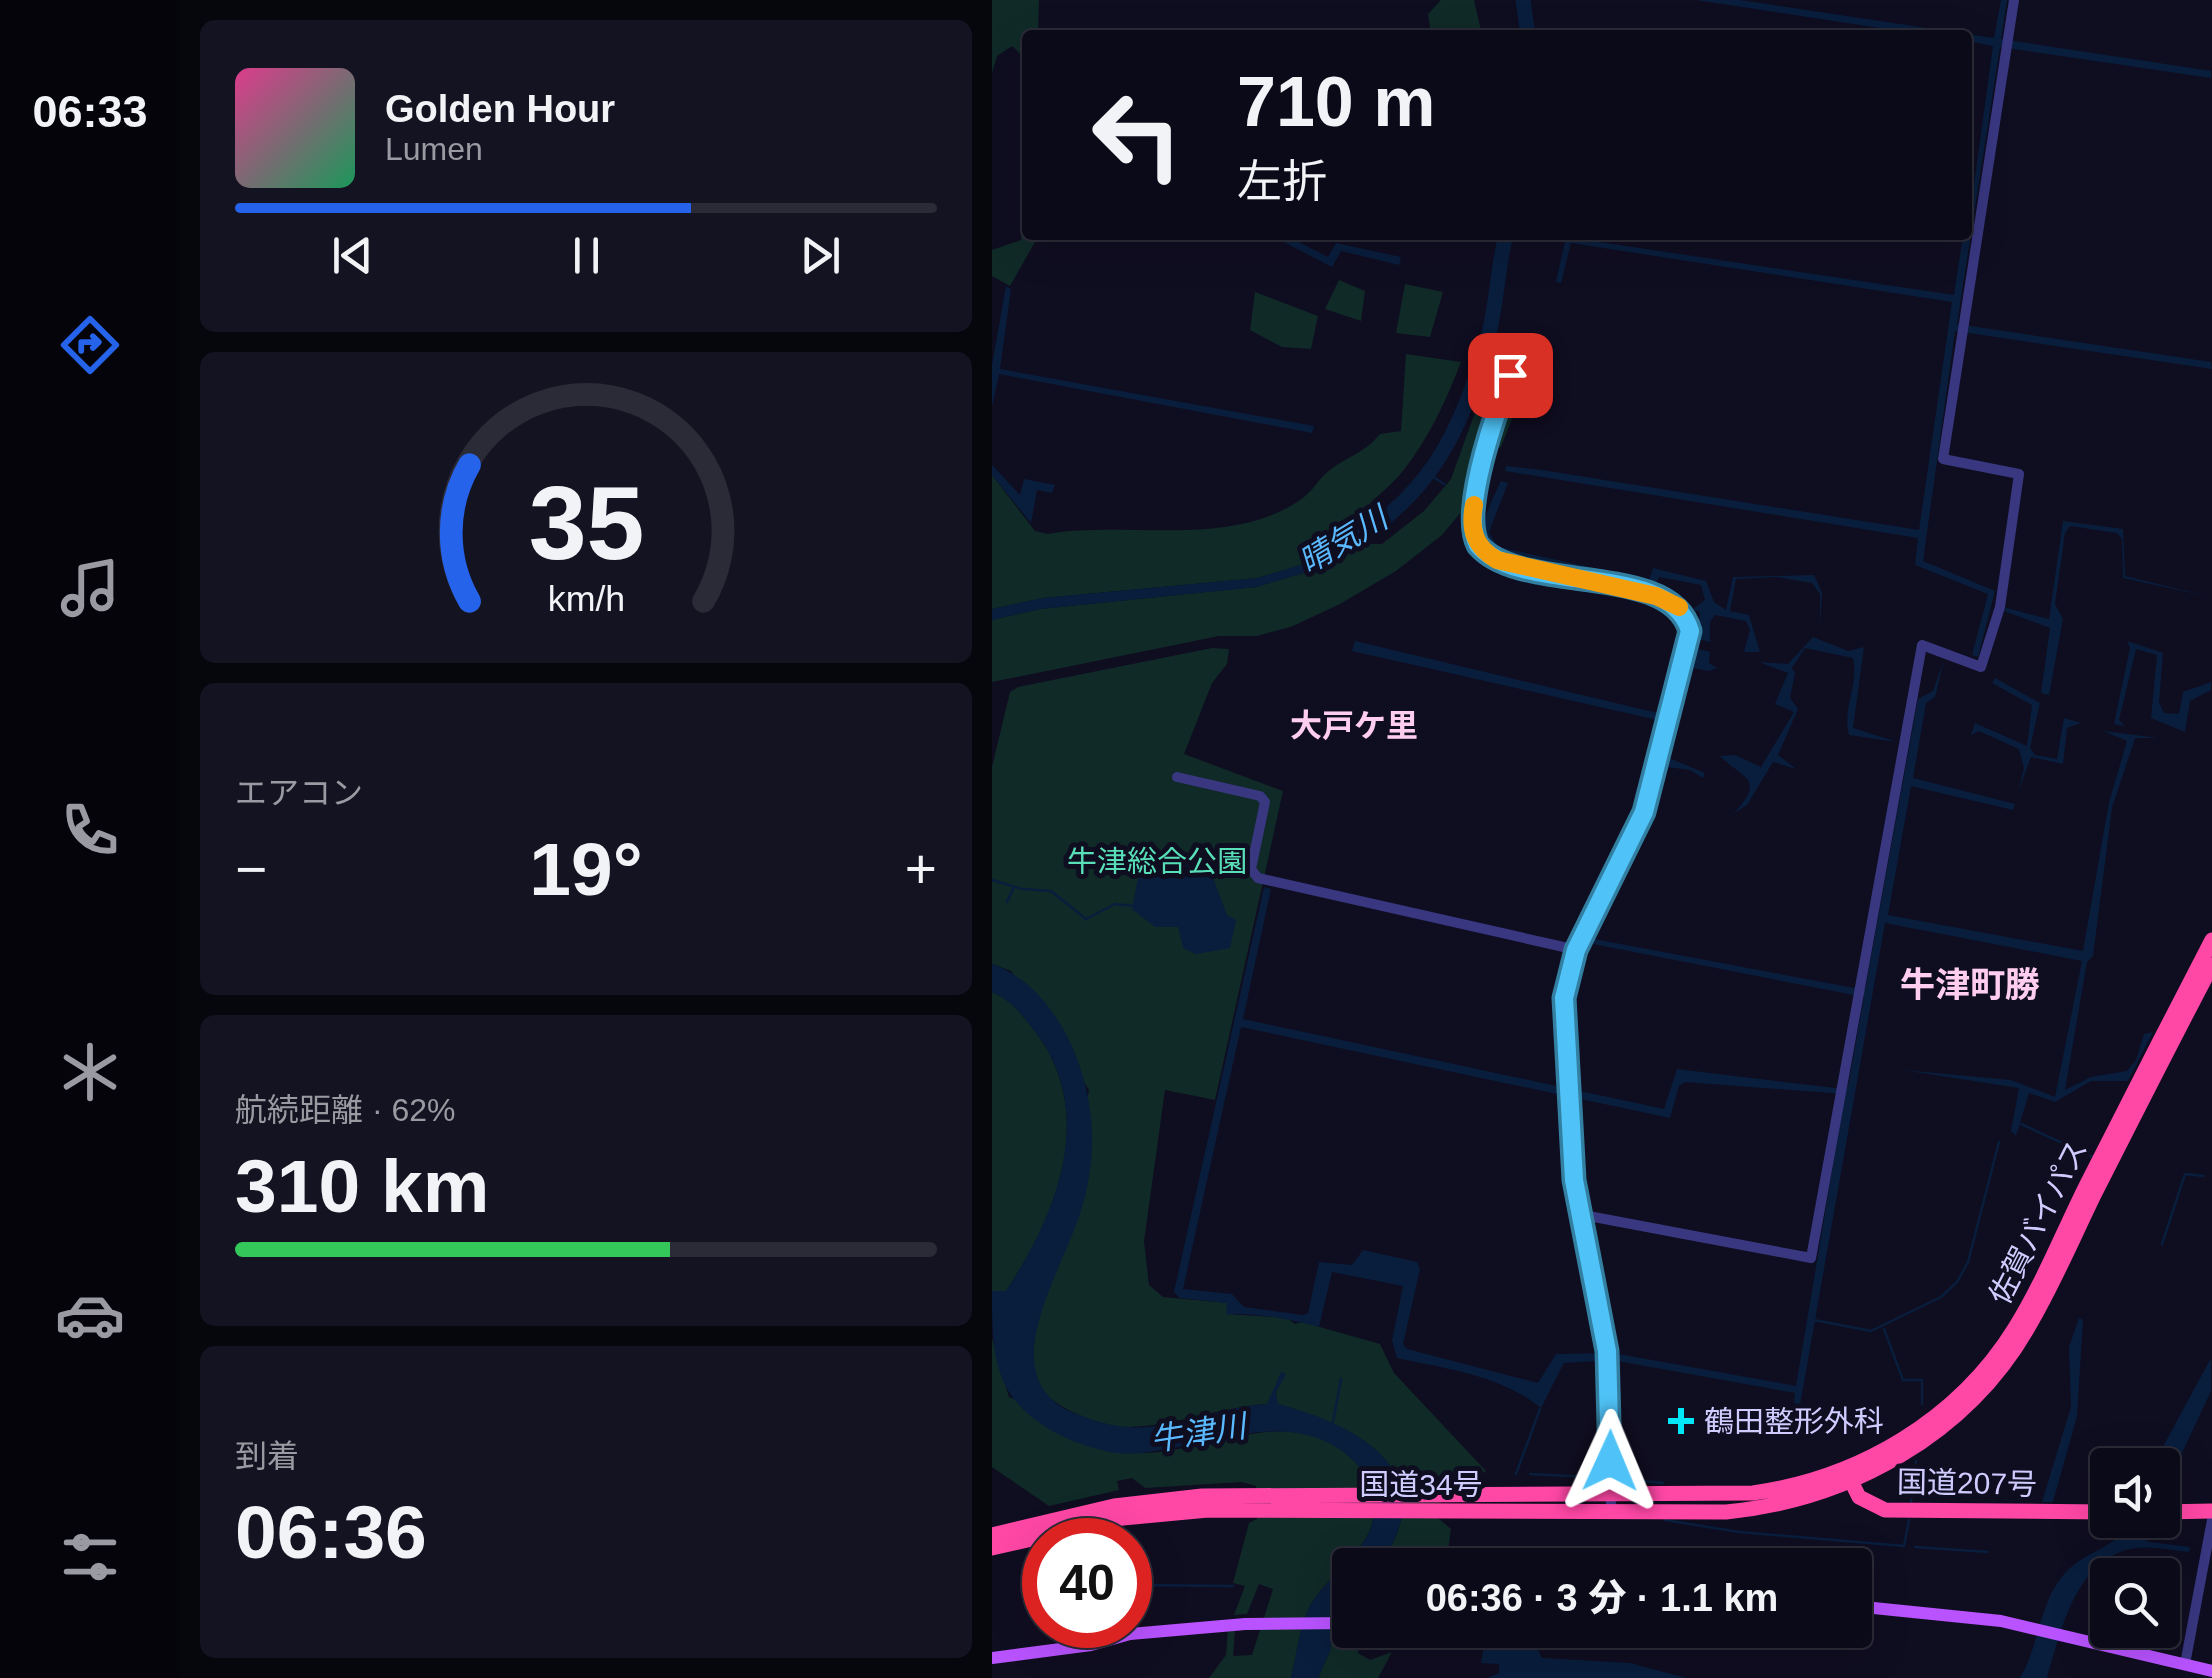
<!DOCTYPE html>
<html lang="ja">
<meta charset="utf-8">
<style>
body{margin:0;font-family:Helvetica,"Noto Sans JP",sans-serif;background:#141321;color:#f1f3f6;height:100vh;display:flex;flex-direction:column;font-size:38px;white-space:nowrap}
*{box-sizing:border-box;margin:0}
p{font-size:32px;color:#9a9aa2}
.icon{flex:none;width:55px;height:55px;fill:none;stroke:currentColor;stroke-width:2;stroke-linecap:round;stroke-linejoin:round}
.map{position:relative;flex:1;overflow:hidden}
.drawer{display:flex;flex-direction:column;gap:20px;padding:20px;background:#06060d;width:812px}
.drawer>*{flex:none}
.banner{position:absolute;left:30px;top:30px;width:950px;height:210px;border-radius:10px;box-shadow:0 10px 40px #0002,0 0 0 2px #2b2b37;background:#0b0a18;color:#f1f3f6;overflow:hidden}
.fabs{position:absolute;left:1098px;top:1448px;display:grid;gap:20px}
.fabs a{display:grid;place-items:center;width:90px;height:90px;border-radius:10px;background:#0b0a18;box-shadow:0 10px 40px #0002,0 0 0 2px #2b2b37;font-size:50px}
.speed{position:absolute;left:30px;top:1518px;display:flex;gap:20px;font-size:50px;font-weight:700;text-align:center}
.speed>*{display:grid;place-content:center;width:130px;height:130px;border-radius:50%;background:#0b0a18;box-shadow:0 10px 40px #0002,0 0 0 2px #2b2b37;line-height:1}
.speed .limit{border:15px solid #d22;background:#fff;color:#111}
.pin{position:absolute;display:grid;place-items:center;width:85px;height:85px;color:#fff;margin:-42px;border-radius:20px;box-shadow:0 5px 15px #0006}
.me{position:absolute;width:110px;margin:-55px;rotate:1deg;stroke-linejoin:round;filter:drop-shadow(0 0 8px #0008)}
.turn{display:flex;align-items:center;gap:35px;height:210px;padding:0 50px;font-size:45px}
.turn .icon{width:130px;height:130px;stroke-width:2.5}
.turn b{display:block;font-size:70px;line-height:85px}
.big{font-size:75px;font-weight:800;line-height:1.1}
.drawer .widget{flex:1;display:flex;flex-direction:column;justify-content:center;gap:15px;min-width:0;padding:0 35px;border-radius:15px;background:#141321}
.drawer .dial{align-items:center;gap:0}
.dial svg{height:260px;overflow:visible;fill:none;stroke:#2b2b37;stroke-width:7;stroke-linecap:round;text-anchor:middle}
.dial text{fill:#f1f3f6;stroke:none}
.song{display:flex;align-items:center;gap:30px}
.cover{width:120px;height:120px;border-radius:15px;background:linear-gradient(135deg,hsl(330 70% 55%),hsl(150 70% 35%))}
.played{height:10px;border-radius:5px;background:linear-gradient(90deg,#2563eb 65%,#2b2b37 65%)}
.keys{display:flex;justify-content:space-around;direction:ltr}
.heat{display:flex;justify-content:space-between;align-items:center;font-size:55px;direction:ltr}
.charge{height:15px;border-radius:8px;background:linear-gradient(90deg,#34c759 62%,#2b2b37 0)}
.trip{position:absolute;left:340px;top:1548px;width:540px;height:100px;border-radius:10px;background:#0b0a18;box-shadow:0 10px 40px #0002,0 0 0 2px #2b2b37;font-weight:800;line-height:100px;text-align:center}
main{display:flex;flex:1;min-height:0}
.dock{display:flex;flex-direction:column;width:180px;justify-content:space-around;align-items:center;background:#04040a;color:#9a9aa2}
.dock .icon{width:70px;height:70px}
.dock .active{color:#2563eb}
.dock b{font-size:45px;color:#f1f3f6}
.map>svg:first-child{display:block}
.green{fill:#102a28}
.water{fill:#091e3d;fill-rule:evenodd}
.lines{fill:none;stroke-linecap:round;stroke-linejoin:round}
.stream{stroke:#091e3d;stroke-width:2.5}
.river{stroke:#091e3d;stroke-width:15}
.minor{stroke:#383780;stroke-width:10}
.major{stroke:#b853ff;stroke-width:12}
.highway{stroke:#ff47a6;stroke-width:15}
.route-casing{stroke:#337fa1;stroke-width:25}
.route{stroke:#4fc3f7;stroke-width:18}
.slow{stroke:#f59e0b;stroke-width:18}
.poi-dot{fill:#00e7f7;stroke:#0f0d20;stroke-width:4}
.labels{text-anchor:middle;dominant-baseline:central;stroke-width:10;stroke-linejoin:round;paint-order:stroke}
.park-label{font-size:30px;fill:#58dfb8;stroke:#0f0d20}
.street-label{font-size:30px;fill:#d0ccff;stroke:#0f0d20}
.poi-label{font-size:30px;fill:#d0ccff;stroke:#0f0d20;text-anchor:start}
.water-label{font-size:32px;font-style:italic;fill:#5ab9ff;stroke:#0f0d20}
.neighbourhood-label{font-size:32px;font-weight:bold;fill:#ffceef;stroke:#0f0d20}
.quarter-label{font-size:35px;font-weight:bold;fill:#ffceef;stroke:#0f0d20}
</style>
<main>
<nav class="dock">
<b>06:33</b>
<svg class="icon active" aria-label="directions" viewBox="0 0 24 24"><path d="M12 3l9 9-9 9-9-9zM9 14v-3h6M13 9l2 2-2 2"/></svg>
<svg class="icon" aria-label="music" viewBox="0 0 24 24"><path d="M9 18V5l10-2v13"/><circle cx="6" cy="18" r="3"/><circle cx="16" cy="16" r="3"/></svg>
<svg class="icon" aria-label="phone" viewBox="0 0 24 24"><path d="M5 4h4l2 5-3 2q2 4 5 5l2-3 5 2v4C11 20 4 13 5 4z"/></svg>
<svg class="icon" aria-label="climate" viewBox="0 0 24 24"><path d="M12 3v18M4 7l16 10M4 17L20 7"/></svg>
<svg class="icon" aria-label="car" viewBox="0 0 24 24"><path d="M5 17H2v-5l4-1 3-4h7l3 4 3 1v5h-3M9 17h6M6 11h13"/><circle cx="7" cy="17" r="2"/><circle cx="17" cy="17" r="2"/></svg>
<svg class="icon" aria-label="filters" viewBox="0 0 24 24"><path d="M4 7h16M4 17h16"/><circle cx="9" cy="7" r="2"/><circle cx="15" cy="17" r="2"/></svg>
</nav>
<section class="drawer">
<div class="widget">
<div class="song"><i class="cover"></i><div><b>Golden Hour</b><p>Lumen</p></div></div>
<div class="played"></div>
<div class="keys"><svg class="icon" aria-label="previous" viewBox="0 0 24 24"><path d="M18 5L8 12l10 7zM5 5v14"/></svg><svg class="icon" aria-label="pause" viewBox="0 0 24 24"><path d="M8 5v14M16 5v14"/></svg><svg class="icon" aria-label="next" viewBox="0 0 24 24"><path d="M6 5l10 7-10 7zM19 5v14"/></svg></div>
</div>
<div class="widget dial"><svg viewBox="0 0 100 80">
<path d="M14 69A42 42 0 1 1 86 69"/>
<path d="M14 69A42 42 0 0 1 14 27" stroke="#2563eb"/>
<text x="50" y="56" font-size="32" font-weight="700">35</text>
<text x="50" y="72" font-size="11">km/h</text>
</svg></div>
<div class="widget"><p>エアコン</p>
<div class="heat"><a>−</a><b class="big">19°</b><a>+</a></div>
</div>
<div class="widget"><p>航続距離 · 62%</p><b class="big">310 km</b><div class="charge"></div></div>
<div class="widget"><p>到着</p><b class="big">06:36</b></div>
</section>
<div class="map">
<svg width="1220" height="1678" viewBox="0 0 1220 1678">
<rect width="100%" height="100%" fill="#0f0d20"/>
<path class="green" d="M0 0H47L46 35H35V60L20 46 5 56 0 73Z
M449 0H482L490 35H439L436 14Z
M35 220V235H47L18 286 0 276V250L29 240V227Z
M347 280 373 291 369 321 333 309Z
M413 284 451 292 438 337 404 333Z
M263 292 326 316 319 349 290 347 258 330Z
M414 354 469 362C454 401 437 438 411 471 392 495 365 506 360 536L315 563 266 578 51 598 0 609V475L43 531 56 534C135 520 242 550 312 497 320 491 326 481 333 474 351 458 372 454 388 434L409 431Z
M499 368 537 376 509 447 490 456 476 504 450 535 404 571 348 604 301 626 265 636H227L0 682V620L48 609 264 587 318 571 364 544H390L432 511 459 479Z
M220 648 237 649 235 664 220 683 192 754 291 791 223 1100 173 1090 152 1241 157 1285 171 1297 236 1303 235 1314 295 1318 303 1324 310 1322 388 1344 402 1373 494 1471 469 1485 451 1487 446 1518 459 1529 455 1558 445 1557 437 1565H388C453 1470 366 1426 285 1404L284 1392 293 1373 275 1404C228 1407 184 1426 137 1427 121 1427 100 1421 85 1414 23 1387 23 1341 57 1289L97 1090 19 971 0 964V767L18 692 26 687Z
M0 992C20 1000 32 1017 45 1034 105 1116 64 1216 14 1291H0Z
M0 1302V1338L17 1397C42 1408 128 1454 149 1453 219 1453 298 1401 360 1459 377 1474 384 1490 382 1513 379 1553 331 1576 315 1612 307 1632 304 1657 299 1678H217L234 1655 236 1630H243L241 1656 260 1655 281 1589 267 1584 255 1614 242 1615 253 1586 241 1583 257 1523 265 1519 264 1486 250 1482 153 1488 140 1478 125 1481 127 1490 57 1506 0 1467Z
M357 1604 358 1630H372L366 1653 378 1660 400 1652 386 1678H326L338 1651 343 1616Z"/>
<path class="water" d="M704 0H748L1002 38 1009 0H1015L1009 39 1219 71V78L1008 47 965 324 1219 362 1220 369 963 331 931 561 1003 591 986 657 980 655 996 594 923 565 926 538 513 471 514 466 550 470 927 530 960 302 579 243 569 283 564 282 574 237 962 295 971 235H975L1001 46 975 41V35H934Z
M278 235H293L336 257 344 243 409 257 407 265 349 251 340 267Z
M14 286 19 289 8 369 322 426 320 433 7 374 0 407V365Z
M0 465 28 495 32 479 63 485 60 493 45 490 39 523 0 475Z
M509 481 516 483 497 532 506 547 657 580 661 568 714 581 722 602 734 610 741 577 822 575 830 593 828 625V594L820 583 784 577 744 579 738 611 757 615 768 652H752L758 630 754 621 723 615 718 622V642L706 639 708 612 701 609 713 600 709 585 667 577 662 588 515 557C477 539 495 512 509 481Z
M1071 521 1131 529 1133 576 1219 597 1131 578 1130 539 1125 533 1078 526 1073 533 1063 604 1071 619 1057 695 1049 693 1058 628 1012 611 1014 608 1057 619Z
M360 536 364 544 318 571 264 587 48 609 0 620V609L51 598 266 578 315 563Z
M821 637 856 651 872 647 861 728 905 742 857 735C850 708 867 685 861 658L813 648 800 668 803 673 798 698 806 709 786 755 804 769 781 762 755 805 741 814C776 778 749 778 728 756L743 755 769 767 802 712 783 704 796 673 767 662 796 664Z
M363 641 670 714 672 717 670 721 360 651Z
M1135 641 1171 653 1167 702 1172 713 1187 714 1191 692 1219 682V690L1198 701 1193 732 1159 718 1165 655 1144 649 1127 720 1133 726 1122 724 1138 648Z
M703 648 718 652 717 663 725 668 717 671 700 668 677 758 713 773 711 778 698 770 675 767 667 791Z
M952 660 943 697 934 703 921 778 1023 804 1021 810 919 786 896 915 1091 951 1117 802 1135 741 1111 731 1166 738H1143L1120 808 1101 956 1095 962 1073 1090 1099 1077 1135 1071 1144 1060 1152 1034 1161 1032 1136 1081H1099L1063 1102 1037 1093 1024 1136 1019 1131 1027 1088 910 1070 1019 1080 1063 1097 1090 961 893 923 808 1405 802 1404 803 1393 620 1360 572 1363 549 1408C509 1375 454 1369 405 1358L400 1341 411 1286 340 1272 327 1327C297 1319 267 1313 234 1314L235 1303 188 1298 182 1292 272 887 279 889 251 1019 672 1109 685 1069 851 1089 856 1086 872 997 601 944 602 939 873 990 926 699 941 691ZM249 1027 678 1118 687 1086 693 1082 853 1094 804 1386 621 1353 564 1354 546 1383 415 1349 411 1344 428 1269 425 1262 371 1250 360 1265 327 1262 316 1313 311 1315 252 1307 240 1294 191 1289Z
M1003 678 1048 703 1038 748 1043 755 1065 759 1072 718 1089 723 1075 728 1071 764 1039 757 1026 792 1032 768 1027 749 987 731 979 735 983 723 1035 746 1040 705 1000 683Z
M169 851 203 860 202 867 221 878 235 915 244 920 238 948 204 954 191 948 186 927H163L140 909 146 878 153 879 159 857 167 859Z
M0 964C40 978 69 1017 84 1056 103 1106 105 1153 91 1204 74 1267 0 1370 75 1410 93 1418 113 1425 133 1427 179 1431 228 1407 275 1404L289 1372 294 1374 284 1392 286 1404C366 1426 453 1470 388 1565H358L357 1604 343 1616 338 1651 326 1678H299C304 1657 307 1632 315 1612 331 1576 379 1554 382 1513 384 1490 376 1474 360 1459 302 1405 217 1446 149 1453 121 1457 87 1445 62 1432 1 1398 0 1355 0 1291H14C64 1216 105 1115 45 1034 32 1017 20 1000 0 992Z
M1087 1318 1091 1320 1085 1416 1061 1502H1050L1079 1407 1077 1347Z
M1219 1358V1391L1170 1496V1465H1161Z
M1140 1520H1159L1152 1539 1157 1542 1198 1547 1197 1552C1177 1550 1154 1544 1134 1550 1082 1565 1068 1634 1055 1678H1028C1049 1643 1046 1599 1077 1569 1097 1550 1128 1546 1140 1520Z
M517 1630H536L550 1658 638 1663 694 1678H496L507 1673V1664L489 1663 494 1636 513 1638Z"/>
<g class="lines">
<path class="stream" d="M438 475 452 484
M0 880 30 889 59 891 94 919 123 904 142 906
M15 902 21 889
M1029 1124 1101 1157
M1170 1244 1193 1174 1212 1176
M822 1320 879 1331 949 1297 965 1282 976 1262 1007 1142
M892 1329 911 1380H930V1404
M341 1422 349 1379
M524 1474 548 1409
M538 1474 598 1477
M632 1479 671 1483
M919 1502 924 1461
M673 1520 747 1532 912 1546 917 1520
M923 1547 996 1552
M138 1585 241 1586"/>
<path class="river" d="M531 0 536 35
M345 551C436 499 467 438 495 341 505 307 505 269 514 235"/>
<path class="minor" d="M522 362C508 401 466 509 487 545 530 596 678 560 698 631L651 812 585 950 572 998 582 1180 617 1365 619 1512
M185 777 268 796 273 802 259 869 266 878 585 950
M586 1214 819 1258 930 645 989 667 1008 607 1027 474 951 459 1022 0
M1193 1664 1220 1520"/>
<path class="major" d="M862 1606 1009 1621 1220 1671
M0 1658 99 1645 138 1634 253 1624 358 1623"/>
<path class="highway" d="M855 1473 867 1497 893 1510 1115 1512
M1170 1512 1220 1511
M0 1535 122 1506 210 1496 761 1493C867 1478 966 1420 1023 1328 1051 1283 1071 1232 1095 1184 1136 1103 1178 1021 1220 940
M0 1548 131 1518 216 1510 734 1512C857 1500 976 1435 1038 1324 1062 1283 1081 1238 1102 1195 1141 1118 1180 1041 1220 965"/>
</g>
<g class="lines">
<g class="route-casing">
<path id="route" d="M518 375C504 412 468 511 486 545 530 596 678 560 698 631L652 812 584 950 572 998 582 1180 615 1351 618 1461"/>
</g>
<use href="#route" class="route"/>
<path class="slow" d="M482 505C477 530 483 547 505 560L664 596 687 607"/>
</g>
<path class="poi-dot" d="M684 1406h10v10h10v10h-10v10h-10v-10h-10v-10h10z"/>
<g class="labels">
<g class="park-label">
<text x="165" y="861">牛津総合公園</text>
</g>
<g class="street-label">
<text transform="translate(1046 1222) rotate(-63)">佐賀バイパス</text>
<text transform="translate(975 1483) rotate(1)">国道207号</text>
<text x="429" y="1484">国道34号</text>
</g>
<g class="poi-label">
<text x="712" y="1421">鶴田整形外科</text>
</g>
<g class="water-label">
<text transform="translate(351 540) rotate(-31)">晴気川</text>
<text transform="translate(206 1433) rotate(-9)">牛津川</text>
</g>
<g class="neighbourhood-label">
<text x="362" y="726">大戸ケ里</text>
</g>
<g class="quarter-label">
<text x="978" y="984">牛津町勝</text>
</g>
</g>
</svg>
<div class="fabs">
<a><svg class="icon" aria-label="sound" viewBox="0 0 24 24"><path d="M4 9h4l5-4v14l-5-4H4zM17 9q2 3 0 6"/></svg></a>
<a><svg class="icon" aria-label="search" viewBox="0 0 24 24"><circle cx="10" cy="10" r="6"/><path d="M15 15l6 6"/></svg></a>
</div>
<div class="speed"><div class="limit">40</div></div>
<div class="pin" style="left:518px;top:375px;background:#d93025"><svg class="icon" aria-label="arrive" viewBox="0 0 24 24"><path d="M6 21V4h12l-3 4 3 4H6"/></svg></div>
<svg class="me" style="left:618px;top:1461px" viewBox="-20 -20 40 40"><path d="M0-17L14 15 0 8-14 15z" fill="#4fc3f7" stroke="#fff" stroke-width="4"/></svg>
<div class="trip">06:36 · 3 分 · 1.1 km</div>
<div class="banner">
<div class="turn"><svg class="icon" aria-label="left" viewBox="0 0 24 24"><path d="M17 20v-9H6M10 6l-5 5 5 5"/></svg><div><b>710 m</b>左折</div></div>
</div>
</div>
</main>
